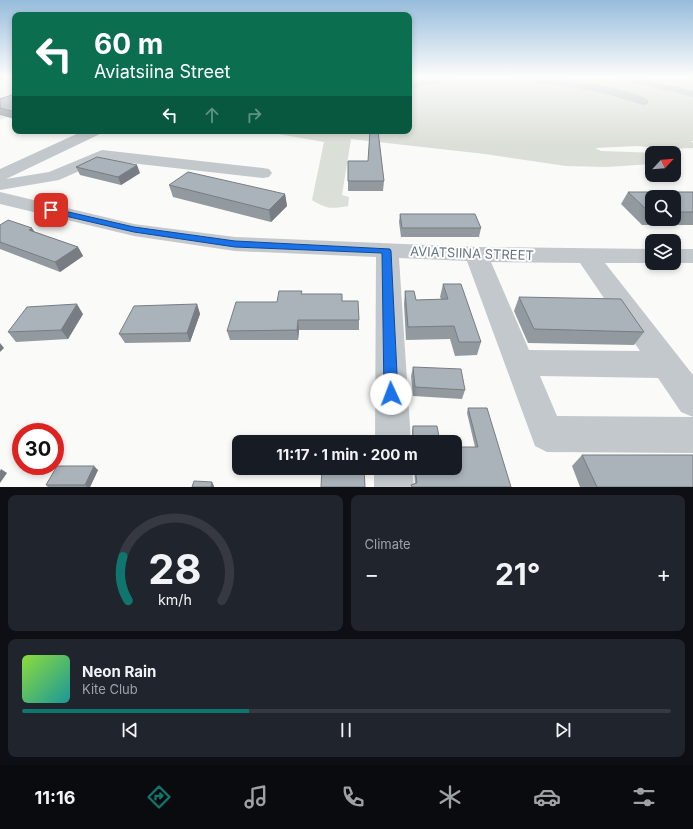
<!DOCTYPE html>
<meta charset="utf-8">
<style>
body{margin:0;font-family:Inter,sans-serif;background:#20242c;color:#f1f3f6;height:100vh;display:flex;flex-direction:column;font-size:15px;white-space:nowrap}
*{box-sizing:border-box;margin:0}
p{font-size:13px;color:#9ea1a6}
.icon{flex:none;width:22px;height:22px;fill:none;stroke:currentColor;stroke-width:2;stroke-linecap:round;stroke-linejoin:round}
.map{position:relative;height:487px;overflow:hidden}
.panel{display:flex;flex-direction:column;gap:8px;padding:8px;background:#0d0f14;flex:1}
.panel>*{flex:none}
.hud{position:absolute;left:12px;top:12px;width:400px;height:122px;border-radius:8px;box-shadow:0 2px 6px #0003;background:#0b6e4f;color:#fff;overflow:hidden}
.needle{width:26px;rotate:64deg}
.buttons{position:absolute;left:645px;top:146px;display:grid;gap:8px}
.buttons a{display:grid;place-items:center;width:36px;height:36px;border-radius:8px;background:#171b24;box-shadow:0 2px 6px #0003;font-size:20px}
.speed{position:absolute;left:12px;top:423px;display:flex;gap:8px;font-size:20px;font-weight:700;text-align:center}
.speed>*{display:grid;place-content:center;width:52px;height:52px;border-radius:50%;background:#171b24;box-shadow:0 2px 6px #0003;line-height:1}
.speed .limit{border:6px solid #d22;background:#fff;color:#111}
.pin{position:absolute;display:grid;place-items:center;width:34px;height:34px;color:#fff;margin:-17px;border-radius:8px;box-shadow:0 2px 6px #0006}
.me{position:absolute;width:44px;margin:-22px;rotate:358deg;stroke-linejoin:round;filter:drop-shadow(0 0 3px #0008)}
.turn{display:flex;align-items:center;gap:14px;height:84px;padding:0 16px;font-size:18px}
.turn .icon{width:52px;height:52px;stroke-width:2.5}
.turn b{display:block;font-size:28px;line-height:34px}
.lanes{display:flex;align-items:center;height:38px;padding:0 16px;background:#0003;justify-content:center;gap:20px;direction:ltr}
.lanes .off{opacity:.35}
.big{font-size:30px;font-weight:700;line-height:1.1}
.panel .card{flex:1;display:flex;flex-direction:column;justify-content:center;gap:6px;min-width:0;padding:0 14px;border-radius:8px;background:#20242c}
.panel .dial{align-items:center;gap:0}
.dial svg{height:104px;overflow:visible;fill:none;stroke:#363941;stroke-width:7;stroke-linecap:round;text-anchor:middle}
.dial text{fill:#f1f3f6;stroke:none}
.song{display:flex;align-items:center;gap:12px}
.cover{width:48px;height:48px;border-radius:6px;background:linear-gradient(135deg,hsl(90 70% 55%),hsl(180 70% 35%))}
.played{height:4px;border-radius:2px;background:linear-gradient(90deg,#0f766e 35%,#363941 35%)}
.keys{display:flex;justify-content:space-around;direction:ltr}
.heat{display:flex;justify-content:space-between;align-items:center;font-size:22px;direction:ltr}
.panel .tiles{flex:1;display:grid;gap:8px;grid-template-columns:1fr 1fr}
.card:last-child{grid-column:span 2}
.trip{position:absolute;left:232px;top:435px;width:230px;height:40px;border-radius:8px;background:#171b24;box-shadow:0 2px 6px #0003;font-weight:700;line-height:40px;text-align:center}
.menu{display:flex;height:64px;justify-content:space-around;align-items:center;background:#090b0e;color:#9ea1a6}
.menu .icon{width:28px;height:28px}
.menu .on{color:#0f766e}
.menu b{font-size:18px;color:#f1f3f6}
.map>svg:first-child{display:block}
.built{fill:#e8e9e9}
.green{fill:#dadfd7}
.lines{fill:none;stroke-linecap:round;stroke-linejoin:round}
.minor{fill:#c3c8cc;fill-rule:evenodd}
.wall{fill:#929a9f;fill-rule:evenodd}
.shaded-wall{fill:#777d82}
.building{fill:#aab3b9;stroke:#777d82}
.route{fill:#1a73e8;stroke:#114b97}
.labels{text-anchor:middle;dominant-baseline:central;stroke-width:4;stroke-linejoin:round;paint-order:stroke}
.street-label{font-size:13px;fill:#657683;stroke:#fff}
</style>
<div class="map">
<svg width="693" height="487" viewBox="0 0 693 487">
<rect width="100%" height="100%" fill="#fafaf8"/>
<path class="built" d="M0 77H15V115L0 120Z"/>
<path class="green" d="M409 77H693V141H691L693 143V148L665 149 637 146 595 148 601 151 658 153H652V164L607 167 566 166 485 154 351 139 342 195 349 197 348 206C332 209 326 209 312 200L324 142 261 131H409Z"/>
<g class="lines">
<path class="minor" d="M435 77H454L453 79 409 89V83Z
M515 77C526 77 538 76 549 77 565 78 642 91 649 101L647 104 643 105 610 95 582 89 520 80Z
M619 77H637L693 91V97L620 79Z
M83 131H102L100 134 6 179 49 172 102 150 263 168 269 169 272 173 269 177 263 178 104 160 59 180 0 190V169Z
M0 192 134 224 235 237 476 247 652 249V263H654H605L693 375V417L681 412 658 378 540 376 557 416 693 417V453L547 452 535 446 467 261 399 258 411 442H375L376 257 235 251 134 236 0 204ZM491 262 580 263 640 351 529 350Z
M674 249H693V263H672H674Z
M374 468H412L414 487H374Z"/>
</g>
<path class="wall" d="M15 94V119L0 115V99Z
M348 161 384 181 383 191H348Z
M76 167 140 173 121 185 80 175Z
M169 185 285 194 287 206 271 222 173 197Z
M628 192H693V225H642L621 204ZM652 197H674V219H652Z
M400 214 481 228 479 237H401L399 222Z
M0 225 35 232 78 247 83 256 60 272 0 249Z
M443 284 481 342 477 355 455 356 450 339 406 340 404 304 405 291 416 300 441 299 440 297Z
M302 294 342 301 359 320V330H299L298 340H230L227 331 277 302Z
M519 297 644 332 634 345 528 343 514 311Z
M197 304 200 314 190 342 125 343 119 334Z
M83 314 68 339 16 342 8 332Z
M413 367 465 390 462 399 413 396 411 376Z
M468 408 511 487H411V485L415 483 414 468H455L475 447 467 413Z
M413 426 440 442H405L406 439H412V431Z
M582 455 693 487H580L572 466Z
M98 470 90 487H48L46 485Z"/>
<path class="shaded-wall" d="M0 77H6L7 78 0 80Z
M137 165 140 173 121 185 118 177Z
M285 194 287 206 271 222 269 210Z
M32 228 38 237 29 230Z
M78 247 83 256 60 272 55 262Z
M77 304 83 314 68 339 61 330Z
M197 304 200 314 190 342 187 333Z
M298 320 299 330 298 340 297 330Z
M0 343 4 348 0 352Z
M94 466 98 470 90 487H87L85 485Z
M1 469 7 473 0 483V471Z
M212 482 214 486V487H211Z"/>
<path class="building" d="M15 94V112L0 108V99Z
M370 131H378L384 181H348V161H368Z
M97 157 137 165 118 177 76 167Z
M188 172 285 194 269 210 169 185Z
M628 192H693V212H674V197H652V212H649Z
M400 214H475L481 228H402Z
M8 220 32 228 29 230 78 247 55 262 0 242V225Z
M443 284H461L481 342H459L454 326 408 327 405 291H414L416 300 448 299Z
M279 291H302L301 294H342V301H358L359 320H298L297 330 227 331 236 302H277Z
M519 297 621 299 644 332 534 329Z
M77 304 61 330 8 332 27 307Z
M197 304 187 333 119 334 134 306Z
M413 367 461 369 465 390 415 387Z
M468 408H487L511 487H412L411 485 417 483 415 468H455V447H478Z
M413 426H437L440 442H406V439H413Z
M582 455H693V487H597Z
M57 466H94L85 485H46Z
M322 468H364L365 487H321Z
M194 481 212 482 211 487H192Z"/>
<linearGradient id="sky" x2="0" y2="1"><stop stop-color="#96bcdc"/><stop offset="0.53" stop-color="#fdfdfc"/><stop offset="1" stop-color="#fdfdfc" stop-opacity="0"/></linearGradient>
<rect width="693" height="145" fill="url(#sky)"/>
<path class="route" d="M51 208 134 227 235 241 390 249 391 251 398 394 396 399 391 400 386 399 384 394 382 253 235 247 134 232 48 212V209Z"/>
<g class="labels">
<g class="street-label">
<text transform="translate(472 253) rotate(2)">AVIATSIINA STREET</text>
</g>
</g>
</svg>
<div class="buttons">
<a><svg class="needle" viewBox="-14 -14 28 28"><path d="M0-13l5 13h-10z" fill="#e53935"/><path d="M0 13l5-13h-10z" fill="#9ea1a6"/></svg></a>
<a><svg class="icon" aria-label="search" viewBox="0 0 24 24"><circle cx="10" cy="10" r="6"/><path d="M15 15l6 6"/></svg></a>
<a><svg class="icon" aria-label="layers" viewBox="0 0 24 24"><path d="M12 4l9 5-9 5-9-5zM3 14l9 5 9-5"/></svg></a>
</div>
<div class="speed"><div class="limit">30</div></div>
<div class="pin" style="left:51px;top:210px;background:#d93025"><svg class="icon" aria-label="arrive" viewBox="0 0 24 24"><path d="M6 21V4h12l-3 4 3 4H6"/></svg></div>
<svg class="me" style="left:391px;top:394px" viewBox="-20 -20 40 40"><circle r="19" fill="#fff"/><path d="M0-13L10 11 0 6-10 11z" fill="#1a73e8"/></svg>
<div class="trip">11:17 · 1 min · 200 m</div>
<div class="hud">
<div class="turn"><svg class="icon" aria-label="left" viewBox="0 0 24 24"><path d="M17 20v-9H6M10 6l-5 5 5 5"/></svg><div><b>60 m</b>Aviatsiina Street</div></div>
<div class="lanes"><svg class="icon" aria-label="left" viewBox="0 0 24 24"><path d="M17 20v-9H6M10 6l-5 5 5 5"/></svg><svg class="icon off" aria-label="ahead" viewBox="0 0 24 24"><path d="M12 20V5M6 11l6-6 6 6"/></svg><svg class="icon off" aria-label="right" viewBox="0 0 24 24"><path d="M7 20v-9h11M14 6l5 5-5 5"/></svg></div>
</div>
</div>
<section class="panel">
<div class="tiles">
<div class="card dial"><svg viewBox="0 0 100 80">
<path d="M14 69A42 42 0 1 1 86 69"/>
<path d="M14 69A42 42 0 0 1 10 35" stroke="#0f766e"/>
<text x="50" y="56" font-size="32" font-weight="700">28</text>
<text x="50" y="72" font-size="11">km/h</text>
</svg></div>
<div class="card"><p>Climate</p>
<div class="heat"><a>−</a><b class="big">21°</b><a>+</a></div>
</div>
<div class="card">
<div class="song"><i class="cover"></i><div><b>Neon Rain</b><p>Kite Club</p></div></div>
<div class="played"></div>
<div class="keys"><svg class="icon" aria-label="previous" viewBox="0 0 24 24"><path d="M18 5L8 12l10 7zM5 5v14"/></svg><svg class="icon" aria-label="pause" viewBox="0 0 24 24"><path d="M8 5v14M16 5v14"/></svg><svg class="icon" aria-label="next" viewBox="0 0 24 24"><path d="M6 5l10 7-10 7zM19 5v14"/></svg></div>
</div>
</div>
</section>
<nav class="menu">
<b>11:16</b>
<svg class="icon on" aria-label="directions" viewBox="0 0 24 24"><path d="M12 3l9 9-9 9-9-9zM9 14v-3h6M13 9l2 2-2 2"/></svg>
<svg class="icon" aria-label="music" viewBox="0 0 24 24"><path d="M9 18V5l10-2v13"/><circle cx="6" cy="18" r="3"/><circle cx="16" cy="16" r="3"/></svg>
<svg class="icon" aria-label="phone" viewBox="0 0 24 24"><path d="M5 4h4l2 5-3 2q2 4 5 5l2-3 5 2v4C11 20 4 13 5 4z"/></svg>
<svg class="icon" aria-label="climate" viewBox="0 0 24 24"><path d="M12 3v18M4 7l16 10M4 17L20 7"/></svg>
<svg class="icon" aria-label="car" viewBox="0 0 24 24"><path d="M5 17H2v-5l4-1 3-4h7l3 4 3 1v5h-3M9 17h6M6 11h13"/><circle cx="7" cy="17" r="2"/><circle cx="17" cy="17" r="2"/></svg>
<svg class="icon" aria-label="filters" viewBox="0 0 24 24"><path d="M4 7h16M4 17h16"/><circle cx="9" cy="7" r="2"/><circle cx="15" cy="17" r="2"/></svg>
</nav>
